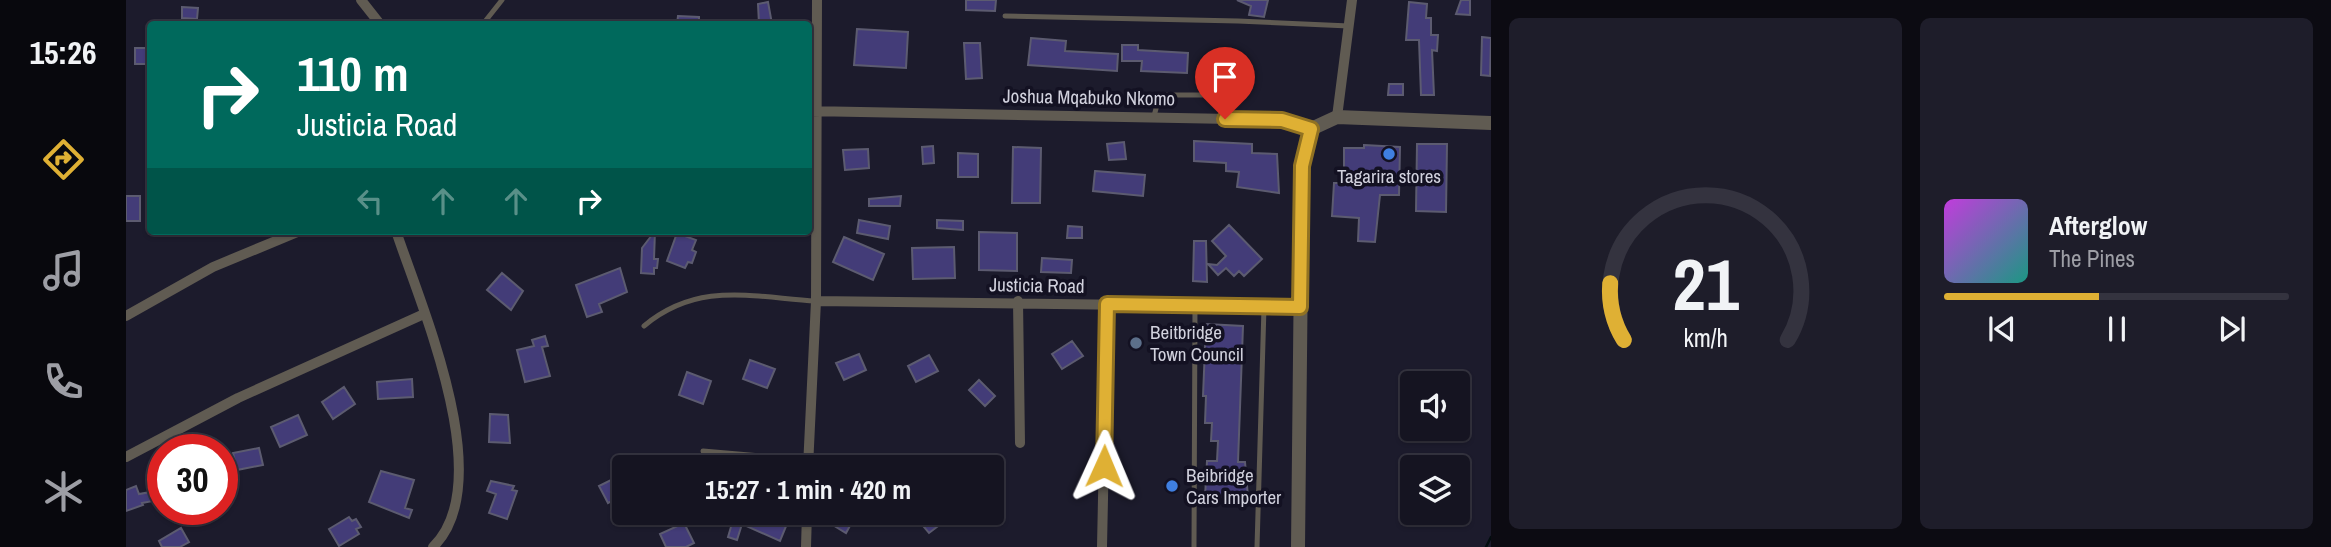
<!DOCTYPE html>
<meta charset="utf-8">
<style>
body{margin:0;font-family:"Archivo Narrow",sans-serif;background:#1e1d2a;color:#f1f3f6;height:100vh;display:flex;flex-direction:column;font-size:26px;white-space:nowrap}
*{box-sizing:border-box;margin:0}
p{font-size:23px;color:#9d9ea5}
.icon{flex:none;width:38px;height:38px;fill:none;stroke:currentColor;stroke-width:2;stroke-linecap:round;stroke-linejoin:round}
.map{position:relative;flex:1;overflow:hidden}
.drawer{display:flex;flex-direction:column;gap:18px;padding:18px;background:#0c0b12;width:840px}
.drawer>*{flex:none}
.hud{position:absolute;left:21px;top:21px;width:665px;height:214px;border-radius:7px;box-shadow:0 2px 5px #0004,0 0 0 2px #34333f;background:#00695c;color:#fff;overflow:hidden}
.buttons{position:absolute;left:1274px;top:371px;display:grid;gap:14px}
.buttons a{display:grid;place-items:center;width:70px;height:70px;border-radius:7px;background:#151421;box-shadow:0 2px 5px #0004,0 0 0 2px #34333f;font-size:35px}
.speed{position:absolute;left:21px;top:434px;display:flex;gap:14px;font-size:35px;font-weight:700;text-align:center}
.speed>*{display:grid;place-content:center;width:91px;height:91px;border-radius:50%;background:#151421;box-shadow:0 2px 5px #0004,0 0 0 2px #34333f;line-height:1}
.speed .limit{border:10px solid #d22;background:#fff;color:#111}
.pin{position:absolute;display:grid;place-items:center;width:60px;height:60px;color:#fff;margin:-72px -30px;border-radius:50% 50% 50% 0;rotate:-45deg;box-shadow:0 0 7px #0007}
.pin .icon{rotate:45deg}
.me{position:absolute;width:77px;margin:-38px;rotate:1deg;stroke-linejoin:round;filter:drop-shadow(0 0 5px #0008)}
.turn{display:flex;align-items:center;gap:24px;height:147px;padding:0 35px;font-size:32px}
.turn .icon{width:91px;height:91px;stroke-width:2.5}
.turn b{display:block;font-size:49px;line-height:60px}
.lanes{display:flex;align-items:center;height:66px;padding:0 35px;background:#0003;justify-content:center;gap:35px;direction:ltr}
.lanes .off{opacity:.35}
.drawer .widget{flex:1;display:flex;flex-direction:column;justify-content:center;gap:10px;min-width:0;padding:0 24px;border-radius:10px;background:#1e1d2a}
.drawer .dial{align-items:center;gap:0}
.dial svg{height:182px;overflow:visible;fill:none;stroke:#34333f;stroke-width:7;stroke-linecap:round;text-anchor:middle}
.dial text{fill:#f1f3f6;stroke:none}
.song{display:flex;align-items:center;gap:21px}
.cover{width:84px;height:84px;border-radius:10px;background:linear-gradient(135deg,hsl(290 70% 55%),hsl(170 70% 35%))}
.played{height:7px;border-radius:4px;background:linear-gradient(90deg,#dfb034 45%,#34333f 45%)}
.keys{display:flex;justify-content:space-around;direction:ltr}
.drawer .tiles{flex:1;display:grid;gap:18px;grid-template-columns:repeat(2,1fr)}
.trip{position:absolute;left:486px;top:455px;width:392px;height:70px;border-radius:7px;background:#151421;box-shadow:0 2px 5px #0004,0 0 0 2px #34333f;font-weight:800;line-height:70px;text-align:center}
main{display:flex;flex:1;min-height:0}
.tab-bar{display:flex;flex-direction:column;width:126px;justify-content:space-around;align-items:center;background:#08080d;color:#9d9ea5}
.tab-bar .icon{width:49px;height:49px}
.tab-bar .selected{color:#dfb034}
.tab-bar b{font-size:32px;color:#f1f3f6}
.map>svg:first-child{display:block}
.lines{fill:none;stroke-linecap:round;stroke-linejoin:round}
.stream{stroke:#020d0f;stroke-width:2.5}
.building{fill:#433c78;stroke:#5c5b70;stroke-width:2}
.service{stroke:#605b52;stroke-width:5}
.minor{stroke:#605b52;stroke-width:10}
.tertiary{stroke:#605b52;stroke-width:14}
.route-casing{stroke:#917222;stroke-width:18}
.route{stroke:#dfb034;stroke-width:12}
.shop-dot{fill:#3f7fe0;stroke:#131122;stroke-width:2.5}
.service-dot{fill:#5c6f8a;stroke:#131122;stroke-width:2.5}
.labels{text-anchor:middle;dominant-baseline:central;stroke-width:7;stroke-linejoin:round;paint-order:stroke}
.street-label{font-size:19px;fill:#d1d1dd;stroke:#131122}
.poi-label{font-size:19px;fill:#d1d1dd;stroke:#131122;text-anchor:start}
</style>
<main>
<nav class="tab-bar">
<b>15:26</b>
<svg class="icon selected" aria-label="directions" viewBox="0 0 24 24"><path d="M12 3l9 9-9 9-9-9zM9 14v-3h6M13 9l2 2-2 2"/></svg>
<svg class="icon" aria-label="music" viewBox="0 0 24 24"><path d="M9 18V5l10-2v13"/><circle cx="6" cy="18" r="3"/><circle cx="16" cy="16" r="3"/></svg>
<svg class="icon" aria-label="phone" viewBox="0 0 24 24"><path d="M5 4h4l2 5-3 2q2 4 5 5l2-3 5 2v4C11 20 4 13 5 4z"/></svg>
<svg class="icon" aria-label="climate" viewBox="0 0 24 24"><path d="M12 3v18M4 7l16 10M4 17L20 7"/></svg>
</nav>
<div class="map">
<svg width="1365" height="547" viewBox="0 0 1365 547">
<rect width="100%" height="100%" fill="#1c1b2c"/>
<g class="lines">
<path class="stream" d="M1360 547 1365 537"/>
</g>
<path class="building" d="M840 0H870L869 11 840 10Z
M1111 0H1142L1138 17 1123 15 1125 6Z
M1335 0H1344V15L1330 14Z
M642 2 646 24H633L632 4Z
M1283 2 1301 4 1300 18H1305V35H1312L1311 51 1306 50 1308 95H1295L1293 40H1280Z
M56 7 72 8 71 19 56 18Z
M552 16 573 17V24H551Z
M731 29 782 32 780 68 728 65Z
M1356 37 1365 38 1364 76 1355 75Z
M905 38 940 41 939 51 992 54 991 71 902 65Z
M838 43H854L856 78 840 79Z
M996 45H1012V50L1062 53 1061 73 1015 71 1016 61H996Z
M9 48H24V64H9Z
M1263 84H1277V95H1262Z
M1068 141 1126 144V153L1151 154 1153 193 1111 187 1113 172 1100 171V163L1068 161Z
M998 142 1000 159 983 160 981 144Z
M1291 144H1321L1320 212 1290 211Z
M1238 145 1274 147 1273 195H1254L1249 242 1232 241 1233 218 1206 216 1208 183H1218V148H1238Z
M807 146 808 163 797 164 796 147Z
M887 147 915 148 914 203H886Z
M742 149 743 168 719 170 717 150Z
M832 153 852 154V177H832Z
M969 171 1019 175 1017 196 967 191Z
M0 196H14V221H0Z
M775 196 774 206H743V199Z
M733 220 764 226 762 239 731 233Z
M811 220 837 221V230L811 228Z
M1103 225 1136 259 1118 276 1113 271 1108 276 1100 268 1092 275 1082 264 1091 265 1100 256 1086 241Z
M942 226 956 227V238H941Z
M529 231 528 259H532L531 268H528V274L515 273 516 248Z
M853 232 891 233V271L853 270Z
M551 233 570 240 566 250 570 252 566 263 562 262 559 268 541 261Z
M718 237 758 254 747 280 707 262Z
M1068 241H1080L1081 282 1067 281Z
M828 247 829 278 787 279 786 248Z
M916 258 946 260 945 273 915 272Z
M494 268 501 292 473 304 476 312 461 317 450 285Z
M376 273 397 291 385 310 361 290Z
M1080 324 1117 326 1112 462H1119L1122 497H1079L1081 461H1091L1092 441H1085L1086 423H1079L1080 396H1077Z
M419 336 422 346 416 347 424 376 399 382 391 350 408 346 406 340Z
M946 341 957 356 936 369 926 354Z
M733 354 740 370 718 380 710 363Z
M803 355 812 371 790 382 782 366Z
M624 360 649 369 641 388 617 379Z
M561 372 585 381 577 404 553 395Z
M286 379 287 397 252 399 251 382Z
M853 380 869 396 859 406 843 390Z
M218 387 229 404 207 419 196 402Z
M364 414 382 415 384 443 363 442Z
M172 415 181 435 154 447 145 427Z
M133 448 137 465 111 470 107 453Z
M255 471 288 480 279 508 286 510 283 518 243 502Z
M499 473V493L482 503 473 486Z
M365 481 388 486 386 490 391 491 381 519 363 513 370 494 361 491Z
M10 486 13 494 30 491 32 500 16 503 17 505 0 511V490Z
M609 513H648L663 519 654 541 616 524 611 540 602 537Z
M711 513H731L720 533 705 524Z
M786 513H814L820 520 803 533Z
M223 517 226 521 230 519 235 527 230 529 233 534 213 546 203 529Z
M558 523 568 543 560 547H540L534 534Z
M55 528 63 542 54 547H36L33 541Z"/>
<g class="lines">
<path class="service" d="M879 16 1112 21 1223 26
M357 24 376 0
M1028 116 1031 105 1041 95H1083L1098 109 1099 119
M518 326C572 281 625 297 690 301
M577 451 682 460
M1068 547 1069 305
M1131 547 1138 307"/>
<path class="minor" d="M235 0 254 24
M682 111 1156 120 1185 129
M1211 117 1226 0
M270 231C295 306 373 483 307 547
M690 301 1174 307
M892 301 894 443
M0 316 87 267 174 231
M0 457 112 398 298 314
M682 467 690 301 691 0
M680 547 681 513
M976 547 981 304"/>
<path class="tertiary" d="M1172 547 1176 166 1185 129 1211 117 1365 123"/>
</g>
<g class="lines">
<g class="route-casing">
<path id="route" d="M978 466 981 304 1174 307 1176 166 1185 129 1156 120 1099 119"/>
</g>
<use href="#route" class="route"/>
</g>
<g class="shop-dot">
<circle cx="1263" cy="154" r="7"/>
<circle cx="1046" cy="486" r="7"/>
</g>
<circle class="service-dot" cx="1010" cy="343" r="7"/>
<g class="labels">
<g class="street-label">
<text transform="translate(963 97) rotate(1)">Joshua Mqabuko Nkomo</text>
<text transform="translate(911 285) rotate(1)">Justicia Road</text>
</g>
<g class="poi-label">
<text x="1263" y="176" text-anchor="middle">Tagarira stores</text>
<text x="1024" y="332">Beitbridge<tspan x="1024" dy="22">Town Council</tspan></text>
<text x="1060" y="475">Beibridge<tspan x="1060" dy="22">Cars Importer</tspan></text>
</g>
</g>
</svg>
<div class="buttons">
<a><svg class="icon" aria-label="sound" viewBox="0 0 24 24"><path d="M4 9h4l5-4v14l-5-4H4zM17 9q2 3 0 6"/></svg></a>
<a><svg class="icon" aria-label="layers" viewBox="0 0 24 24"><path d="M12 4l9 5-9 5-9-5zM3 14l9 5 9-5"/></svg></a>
</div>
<div class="speed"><div class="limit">30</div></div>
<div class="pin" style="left:1099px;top:119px;background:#d93025"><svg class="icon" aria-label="arrive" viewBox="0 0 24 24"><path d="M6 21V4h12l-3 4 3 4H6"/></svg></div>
<svg class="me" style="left:978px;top:466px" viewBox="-20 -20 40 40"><path d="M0-17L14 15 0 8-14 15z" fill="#dfb034" stroke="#fff" stroke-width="4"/></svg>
<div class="trip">15:27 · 1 min · 420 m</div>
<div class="hud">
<div class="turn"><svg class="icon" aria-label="right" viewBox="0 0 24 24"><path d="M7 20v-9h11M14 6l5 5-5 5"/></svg><div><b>110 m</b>Justicia Road</div></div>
<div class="lanes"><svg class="icon off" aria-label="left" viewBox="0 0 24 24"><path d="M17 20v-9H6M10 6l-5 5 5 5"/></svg><svg class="icon off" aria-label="ahead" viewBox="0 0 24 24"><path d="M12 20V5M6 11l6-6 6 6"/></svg><svg class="icon off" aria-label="ahead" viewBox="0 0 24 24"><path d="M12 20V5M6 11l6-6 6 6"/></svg><svg class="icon" aria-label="right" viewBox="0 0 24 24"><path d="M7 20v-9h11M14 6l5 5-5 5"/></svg></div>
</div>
</div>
<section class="drawer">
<div class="tiles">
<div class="widget dial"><svg viewBox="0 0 100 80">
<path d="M14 69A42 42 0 1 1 86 69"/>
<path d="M14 69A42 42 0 0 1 8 44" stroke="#dfb034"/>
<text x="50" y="56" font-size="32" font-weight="700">21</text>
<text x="50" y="72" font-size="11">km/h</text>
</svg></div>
<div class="widget">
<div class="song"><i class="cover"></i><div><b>Afterglow</b><p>The Pines</p></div></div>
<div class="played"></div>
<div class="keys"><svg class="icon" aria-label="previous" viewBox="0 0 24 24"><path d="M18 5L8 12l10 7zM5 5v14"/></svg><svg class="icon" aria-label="pause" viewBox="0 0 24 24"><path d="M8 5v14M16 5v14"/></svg><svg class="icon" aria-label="next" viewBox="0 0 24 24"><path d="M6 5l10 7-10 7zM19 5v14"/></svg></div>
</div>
</div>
</section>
</main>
